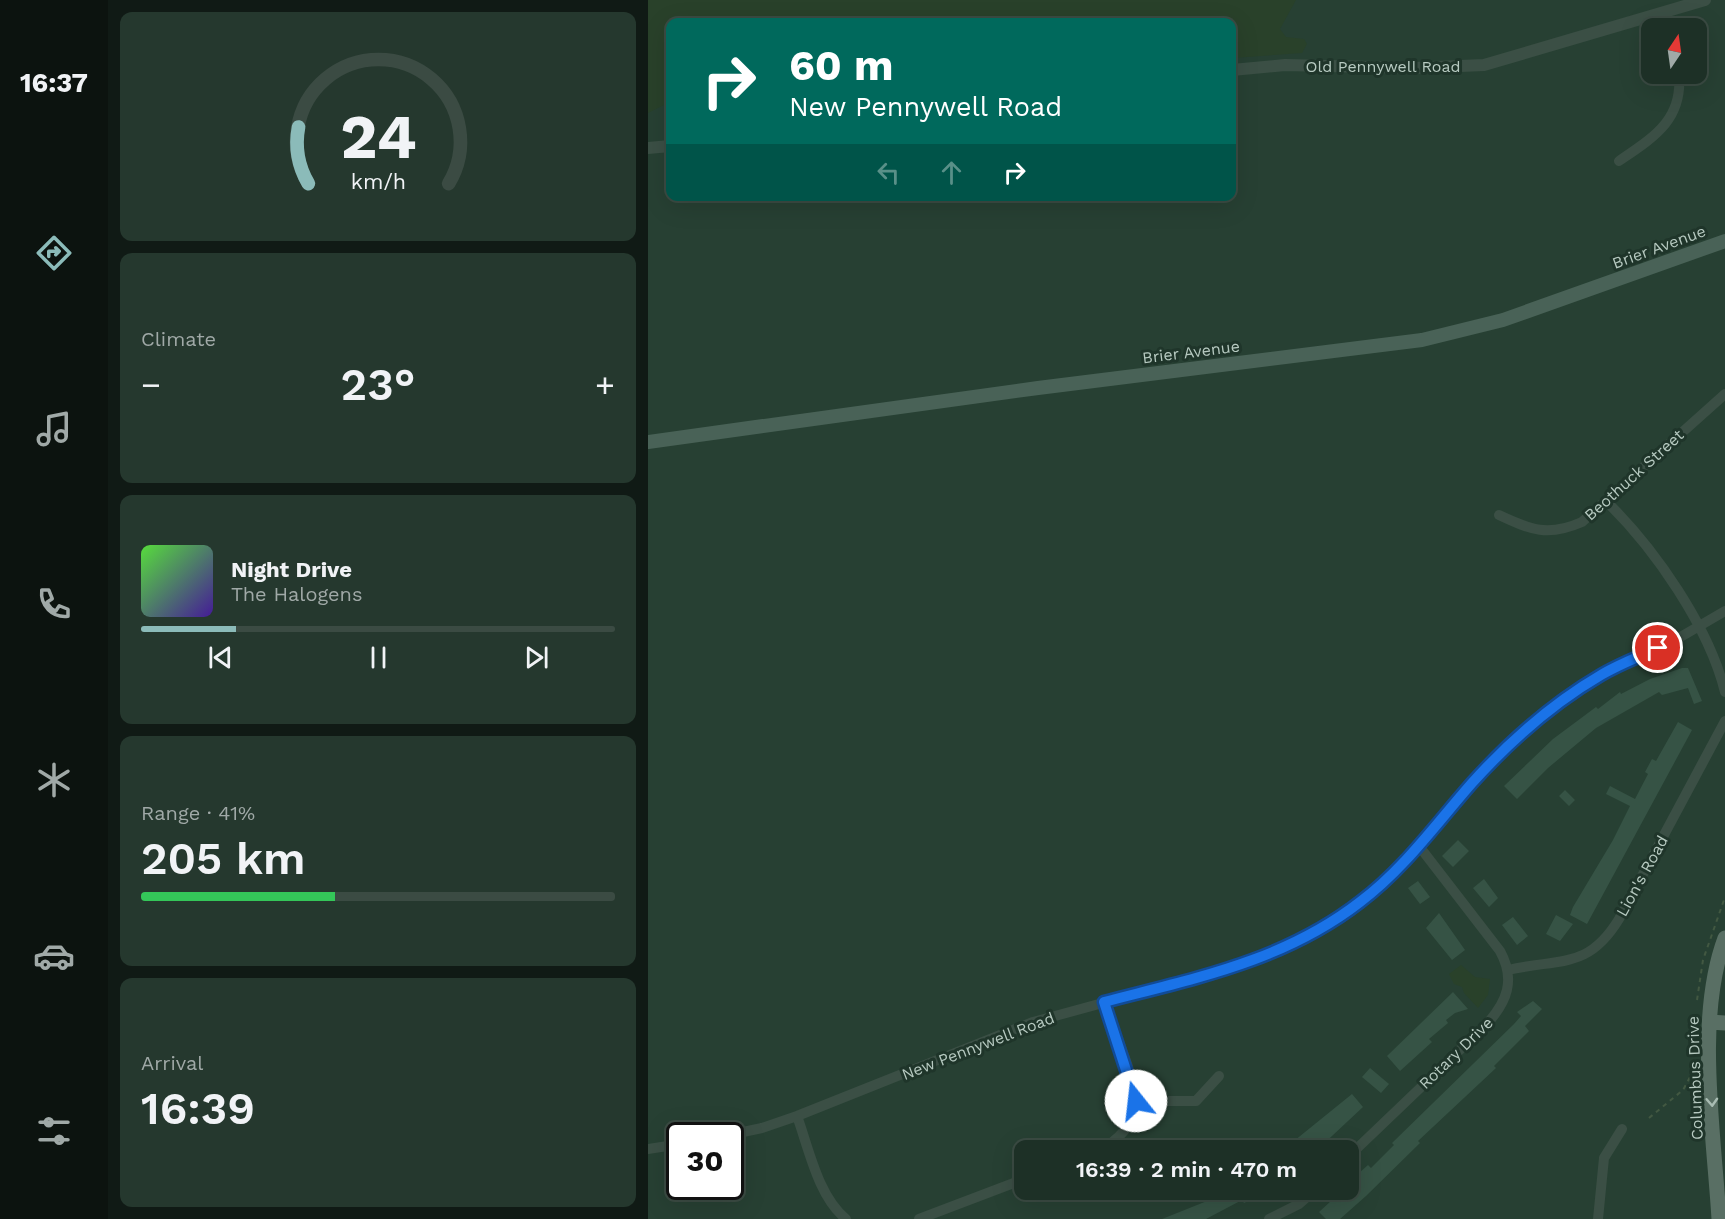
<!DOCTYPE html>
<meta charset="utf-8">
<style>
body{margin:0;font-family:"Work Sans",sans-serif;background:#25382e;color:#f1f3f6;height:100vh;display:flex;flex-direction:column;font-size:22px;white-space:nowrap}
*{box-sizing:border-box;margin:0}
p{font-size:20px;color:#a0a9a7}
.icon{flex:none;width:33px;height:33px;fill:none;stroke:currentColor;stroke-width:2;stroke-linecap:round;stroke-linejoin:round}
.map{position:relative;flex:1;overflow:hidden}
.details{display:flex;flex-direction:column;gap:12px;padding:12px;background:#101a15;width:540px}
.details>*{flex:none}
.guide{position:absolute;left:18px;top:18px;width:570px;height:183px;border-radius:12px;box-shadow:0 6px 24px #0002,0 0 0 2px #3b4b43;background:#00695c;color:#fff;overflow:hidden}
.needle{width:39px;rotate:13deg}
.fabs{position:absolute;left:993px;top:18px;display:grid;gap:12px}
.fabs a{display:grid;place-items:center;width:66px;height:66px;border-radius:12px;background:#1d3026;box-shadow:0 6px 24px #0002,0 0 0 2px #3b4b43;font-size:30px}
.speed{position:absolute;left:18px;top:1122px;display:flex;gap:12px;font-size:30px;font-weight:700;text-align:center}
.speed>*{display:grid;place-content:center;width:78px;height:78px;border-radius:50%;background:#1d3026;box-shadow:0 6px 24px #0002,0 0 0 2px #3b4b43;line-height:1}
.speed .limit{border:3px solid #111;border-radius:9px;background:#fff;color:#111}
.pin{position:absolute;display:grid;place-items:center;width:51px;height:51px;color:#fff;margin:-26px;border:3px solid #fff;border-radius:50%;box-shadow:0 2px 6px #0007}
.me{position:absolute;width:66px;margin:-33px;rotate:344deg;stroke-linejoin:round;filter:drop-shadow(0 0 4px #0008)}
.turn{display:flex;align-items:center;gap:21px;height:126px;padding:0 24px;font-size:27px}
.turn .icon{width:78px;height:78px;stroke-width:2.5}
.turn b{display:block;font-size:42px;line-height:51px}
.lanes{display:flex;align-items:center;height:57px;padding:0 24px;background:#0003;justify-content:center;gap:30px;direction:ltr}
.lanes .off{opacity:.35}
.big{font-size:45px;font-weight:600;line-height:1.1}
.details .widget{flex:1;display:flex;flex-direction:column;justify-content:center;gap:9px;min-width:0;padding:0 21px;border-radius:12px;background:#25382e}
.details .dial{align-items:center;gap:0}
.dial svg{height:156px;overflow:visible;fill:none;stroke:#3b4b43;stroke-width:7;stroke-linecap:round;text-anchor:middle}
.dial text{fill:#f1f3f6;stroke:none}
.song{display:flex;align-items:center;gap:18px}
.cover{width:72px;height:72px;border-radius:9px;background:linear-gradient(135deg,hsl(110 70% 55%),hsl(260 70% 35%))}
.played{height:6px;border-radius:3px;background:linear-gradient(90deg,#8bbbb9 20%,#3b4b43 20%)}
.keys{display:flex;justify-content:space-around;direction:ltr}
.heat{display:flex;justify-content:space-between;align-items:center;font-size:33px;direction:ltr}
.charge{height:9px;border-radius:4px;background:linear-gradient(90deg,#34c759 41%,#3b4b43 0)}
.trip{position:absolute;left:366px;top:1140px;width:345px;height:60px;border-radius:12px;background:#1d3026;box-shadow:0 6px 24px #0002,0 0 0 2px #3b4b43;font-weight:600;line-height:60px;text-align:center}
main{display:flex;flex:1;min-height:0}
.dock{display:flex;flex-direction:column;width:108px;justify-content:space-around;align-items:center;background:#0c130f;color:#a0a9a7}
.dock .icon{width:42px;height:42px}
.dock .current{color:#8bbbb9}
.dock b{font-size:27px;color:#f1f3f6}
.map>svg:first-child{display:block}
.green{fill:#29412a}
.building{fill:#365345}
.lines{fill:none;stroke-linecap:round;stroke-linejoin:round}
.path{stroke:#425842;stroke-width:2;stroke-dasharray:4.5 4.5;stroke-linecap:butt}
.minor{stroke:#3b4f45;stroke-width:10}
.tertiary{stroke:#3b4f45;stroke-width:12}
.secondary{stroke:#496257;stroke-width:14}
.primary{stroke:#596f64;stroke-width:15}
.oneway{stroke:#a9bcb3}
.route-casing{stroke:#114b97;stroke-width:15}
.route{stroke:#1a73e8;stroke-width:10}
.labels{text-anchor:middle;dominant-baseline:central;stroke-width:6;stroke-linejoin:round;paint-order:stroke}
.street-label{font-size:16px;fill:#b7cac1;stroke:#1f352a}
</style>
<main>
<nav class="dock">
<b>16:37</b>
<svg class="icon current" aria-label="directions" viewBox="0 0 24 24"><path d="M12 3l9 9-9 9-9-9zM9 14v-3h6M13 9l2 2-2 2"/></svg>
<svg class="icon" aria-label="music" viewBox="0 0 24 24"><path d="M9 18V5l10-2v13"/><circle cx="6" cy="18" r="3"/><circle cx="16" cy="16" r="3"/></svg>
<svg class="icon" aria-label="phone" viewBox="0 0 24 24"><path d="M5 4h4l2 5-3 2q2 4 5 5l2-3 5 2v4C11 20 4 13 5 4z"/></svg>
<svg class="icon" aria-label="climate" viewBox="0 0 24 24"><path d="M12 3v18M4 7l16 10M4 17L20 7"/></svg>
<svg class="icon" aria-label="car" viewBox="0 0 24 24"><path d="M5 17H2v-5l4-1 3-4h7l3 4 3 1v5h-3M9 17h6M6 11h13"/><circle cx="7" cy="17" r="2"/><circle cx="17" cy="17" r="2"/></svg>
<svg class="icon" aria-label="filters" viewBox="0 0 24 24"><path d="M4 7h16M4 17h16"/><circle cx="9" cy="7" r="2"/><circle cx="15" cy="17" r="2"/></svg>
</nav>
<section class="details">
<div class="widget dial"><svg viewBox="0 0 100 80">
<path d="M14 69A42 42 0 1 1 86 69"/>
<path d="M14 69A42 42 0 0 1 9 40" stroke="#8bbbb9"/>
<text x="50" y="56" font-size="32" font-weight="700">24</text>
<text x="50" y="72" font-size="11">km/h</text>
</svg></div>
<div class="widget"><p>Climate</p>
<div class="heat"><a>−</a><b class="big">23°</b><a>+</a></div>
</div>
<div class="widget">
<div class="song"><i class="cover"></i><div><b>Night Drive</b><p>The Halogens</p></div></div>
<div class="played"></div>
<div class="keys"><svg class="icon" aria-label="previous" viewBox="0 0 24 24"><path d="M18 5L8 12l10 7zM5 5v14"/></svg><svg class="icon" aria-label="pause" viewBox="0 0 24 24"><path d="M8 5v14M16 5v14"/></svg><svg class="icon" aria-label="next" viewBox="0 0 24 24"><path d="M6 5l10 7-10 7zM19 5v14"/></svg></div>
</div>
<div class="widget"><p>Range · 41%</p><b class="big">205 km</b><div class="charge"></div></div>
<div class="widget"><p>Arrival</p><b class="big">16:39</b></div>
</section>
<div class="map">
<svg width="1077" height="1219" viewBox="0 0 1077 1219">
<rect width="100%" height="100%" fill="#274033"/>
<path class="green" d="M0 0H648L632 29 638 37 656 39 659 44 654 53 584 58V22H22V81L16 105 0 113Z
M813 965 827 977 842 979 840 995 830 1008 816 993 814 987 806 984 801 974Z"/>
<path class="building" d="M1034 668H1040L1054 701 1046 704 1040 688 1014 695 1011 692 948 728 900 768 869 799 856 786 905 739 948 707 950 709 972 692 973 694 1002 679Z
M1030 722 1044 730 939 924 922 915 925 907 965 840 982 806 958 794 962 786 987 799 1000 774 997 772 1004 759 1008 761Z
M917 790 927 800 921 806 911 796Z
M810 840 821 851 805 867 794 856Z
M836 879 850 898 841 907 825 888Z
M770 881 782 897 772 904 760 888Z
M791 913 817 950 804 960 778 928Z
M908 915 925 924 912 941 898 934Z
M865 917 880 936 869 945 854 925Z
M805 992 820 1009 807 1013 798 1020 800 1023 781 1039 784 1042 752 1071 739 1056Z
M885 1001 894 1009 877 1026 881 1031 846 1066 848 1068 770 1141 772 1143 718 1196 692 1219H678L671 1212 695 1190H700V1185L713 1175 711 1173 720 1165 723 1168 746 1145 744 1143 866 1024 873 1016 869 1012Z
M722 1068 741 1084 733 1093 714 1077Z
M704 1094 715 1107 669 1150H647L641 1145Z
M574 1190H624L596 1203 594 1200 558 1219H514L569 1197 567 1193Z"/>
<g class="lines">
<path class="path" d="M1049 1000 1055 960 1077 897
M1001 1118 1035 1090 1047 1068"/>
<path class="minor" d="M1014 12 1019 28
M971 161C1006 137 1035 120 1031 74
M959 502C1007 549 1061 627 1077 692
M851 515C883 530 900 537 934 522L1077 394
M860 970C912 958 940 970 971 919L1077 721
M488 1101H548L571 1076
M149 1116C161 1149 170 1196 198 1219
M76 1136 114 1128 149 1116 385 1022 601 963 625 954 677 927 732 886 843 763 901 712 955 674 1029 639 1077 611
M0 1149 32 1144
M450 1150C469 1143 488 1122 488 1101 488 1080 464 1025 456 1002
M700 1157 838 1025C859 1002 868 980 852 951L771 846
M271 1219 376 1179
M621 1219 651 1204 667 1190
M950 1219 956 1158 974 1129"/>
<path class="tertiary" d="M584 70 637 65 765 68 836 65 1057 0
M0 148 22 146"/>
<path class="secondary" d="M0 442 390 388 774 340 855 320 1077 241"/>
<path class="primary" d="M1062 1022 1077 1023
M1071 1219C1066 1133 1047 1019 1077 938"/>
</g>
<defs><path id="oneway-chevron" d="M-2-3.5L2.5 0L-2 3.5" fill="none" stroke-width="1.6" stroke-linecap="round" stroke-linejoin="round" transform="scale(1.5)"/></defs>
<use class="oneway" href="#oneway-chevron" transform="translate(1064 1102) rotate(87)"/>
<g class="lines">
<g class="route-casing">
<path id="route" d="M488 1101 456 1002C548 978 636 961 712 902 756 869 788 824 824 783 861 742 905 703 953 675 971 664 991 657 1010 648"/>
</g>
<use href="#route" class="route"/>
</g>
<g class="labels">
<g class="street-label">
<text x="735" y="66">Old Pennywell Road</text>
<text transform="translate(1011 247) rotate(-20)">Brier Avenue</text>
<text transform="translate(543 352) rotate(-7)">Brier Avenue</text>
<text transform="translate(986 475) rotate(-42)">Beothuck Street</text>
<text transform="translate(994 876) rotate(-61)">Lion's Road</text>
<text transform="translate(330 1046) rotate(-21)">New Pennywell Road</text>
<text transform="translate(808 1053) rotate(-44)">Rotary Drive</text>
<text transform="translate(1047 1078) rotate(-92)">Columbus Drive</text>
</g>
</g>
</svg>
<div class="fabs">
<a><svg class="needle" viewBox="-14 -14 28 28"><path d="M0-13l5 13h-10z" fill="#e53935"/><path d="M0 13l5-13h-10z" fill="#a0a9a7"/></svg></a>
</div>
<div class="speed"><div class="limit">30</div></div>
<div class="pin" style="left:1010px;top:648px;background:#d93025"><svg class="icon" aria-label="arrive" viewBox="0 0 24 24"><path d="M6 21V4h12l-3 4 3 4H6"/></svg></div>
<svg class="me" style="left:488px;top:1101px" viewBox="-20 -20 40 40"><circle r="19" fill="#fff"/><path d="M0-13L10 11 0 6-10 11z" fill="#1a73e8"/></svg>
<div class="trip">16:39 · 2 min · 470 m</div>
<div class="guide">
<div class="turn"><svg class="icon" aria-label="right" viewBox="0 0 24 24"><path d="M7 20v-9h11M14 6l5 5-5 5"/></svg><div><b>60 m</b>New Pennywell Road</div></div>
<div class="lanes"><svg class="icon off" aria-label="left" viewBox="0 0 24 24"><path d="M17 20v-9H6M10 6l-5 5 5 5"/></svg><svg class="icon off" aria-label="ahead" viewBox="0 0 24 24"><path d="M12 20V5M6 11l6-6 6 6"/></svg><svg class="icon" aria-label="right" viewBox="0 0 24 24"><path d="M7 20v-9h11M14 6l5 5-5 5"/></svg></div>
</div>
</div>
</main>
